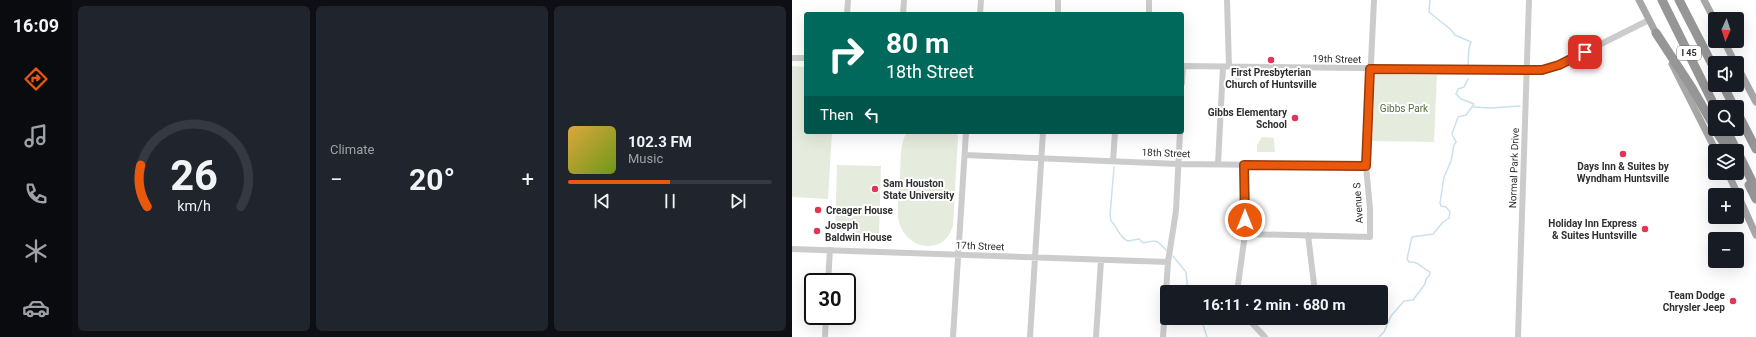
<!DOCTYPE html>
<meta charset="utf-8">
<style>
body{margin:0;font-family:Roboto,sans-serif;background:#20242c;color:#f1f3f6;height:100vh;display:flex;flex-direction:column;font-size:15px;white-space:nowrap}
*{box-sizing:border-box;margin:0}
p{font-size:13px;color:#9ea1a6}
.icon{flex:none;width:22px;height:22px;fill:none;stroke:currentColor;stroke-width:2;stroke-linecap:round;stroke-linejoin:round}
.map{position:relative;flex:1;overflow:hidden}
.panel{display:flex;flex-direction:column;gap:6px;padding:6px;background:#0d0f14;width:720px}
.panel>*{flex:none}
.guide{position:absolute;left:12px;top:12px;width:380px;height:122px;border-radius:4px;box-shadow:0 4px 16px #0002;background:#00695c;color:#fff;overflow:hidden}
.needle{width:26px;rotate:183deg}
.fabs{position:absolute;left:916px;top:12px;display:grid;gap:8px}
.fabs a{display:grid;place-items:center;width:36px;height:36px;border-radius:4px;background:#171b24;box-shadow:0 4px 16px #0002;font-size:20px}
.speed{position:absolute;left:12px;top:273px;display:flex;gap:8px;font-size:20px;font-weight:700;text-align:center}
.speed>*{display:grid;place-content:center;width:52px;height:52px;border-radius:50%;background:#171b24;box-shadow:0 4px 16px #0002;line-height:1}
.speed .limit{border:2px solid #111;border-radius:6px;background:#fff;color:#111}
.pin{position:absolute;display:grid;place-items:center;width:34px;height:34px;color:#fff;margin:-17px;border-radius:8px;box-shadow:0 2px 6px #0006}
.me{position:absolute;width:44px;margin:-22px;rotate:0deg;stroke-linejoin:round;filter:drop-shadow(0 0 3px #0008)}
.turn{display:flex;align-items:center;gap:14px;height:84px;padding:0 16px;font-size:18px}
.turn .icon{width:52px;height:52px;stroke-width:2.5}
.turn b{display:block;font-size:28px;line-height:34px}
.then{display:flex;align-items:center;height:38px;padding:0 16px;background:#0003;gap:8px;font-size:15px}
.big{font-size:30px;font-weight:700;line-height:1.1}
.panel .card{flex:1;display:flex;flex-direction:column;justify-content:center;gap:6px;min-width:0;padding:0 14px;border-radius:6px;background:#20242c}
.panel .dial{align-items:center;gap:0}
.dial svg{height:104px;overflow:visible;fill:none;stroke:#363941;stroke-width:7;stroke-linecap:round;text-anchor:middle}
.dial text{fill:#f1f3f6;stroke:none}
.song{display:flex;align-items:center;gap:12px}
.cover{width:48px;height:48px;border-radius:6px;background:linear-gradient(135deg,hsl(40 70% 55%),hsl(80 70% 35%))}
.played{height:4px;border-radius:2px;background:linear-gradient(90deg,#ea580c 50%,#363941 50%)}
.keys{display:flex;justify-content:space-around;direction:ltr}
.heat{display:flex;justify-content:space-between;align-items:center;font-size:22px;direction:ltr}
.panel .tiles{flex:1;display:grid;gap:6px;grid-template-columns:repeat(3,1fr)}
.trip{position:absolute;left:368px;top:285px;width:228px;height:40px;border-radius:4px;background:#171b24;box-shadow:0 4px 16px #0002;font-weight:700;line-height:40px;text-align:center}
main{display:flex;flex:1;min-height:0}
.menu{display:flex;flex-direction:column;width:72px;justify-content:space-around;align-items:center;background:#090b0e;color:#9ea1a6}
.menu .icon{width:28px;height:28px}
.menu .on{color:#ea580c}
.menu b{font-size:18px;color:#f1f3f6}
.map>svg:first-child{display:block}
.green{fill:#e6ecdd}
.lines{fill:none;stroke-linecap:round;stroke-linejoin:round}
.stream{stroke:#cae1eb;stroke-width:1.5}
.minor{stroke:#ccc;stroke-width:6}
.major{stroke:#a7a7a7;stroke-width:7}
.highway{stroke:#969696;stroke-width:9}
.route-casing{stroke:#983908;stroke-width:10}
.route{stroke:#ea580c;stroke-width:7}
.poi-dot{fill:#e03654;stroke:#fff;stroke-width:1.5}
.labels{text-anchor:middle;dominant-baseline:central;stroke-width:4;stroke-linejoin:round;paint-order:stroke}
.shield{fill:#fff;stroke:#6d6d6d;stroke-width:1}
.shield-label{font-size:9px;font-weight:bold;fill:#2f2f2f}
.street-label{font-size:10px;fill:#2f2f2f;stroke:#fff}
.poi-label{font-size:10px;font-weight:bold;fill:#2f2f2f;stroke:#fff;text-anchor:end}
.park-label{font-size:10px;fill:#56693d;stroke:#fff}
</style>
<main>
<nav class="menu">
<b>16:09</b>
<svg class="icon on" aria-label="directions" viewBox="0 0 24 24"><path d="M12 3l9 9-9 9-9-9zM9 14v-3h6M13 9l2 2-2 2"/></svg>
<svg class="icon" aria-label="music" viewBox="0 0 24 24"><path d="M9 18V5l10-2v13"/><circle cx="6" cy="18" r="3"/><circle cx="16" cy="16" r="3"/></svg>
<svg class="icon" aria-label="phone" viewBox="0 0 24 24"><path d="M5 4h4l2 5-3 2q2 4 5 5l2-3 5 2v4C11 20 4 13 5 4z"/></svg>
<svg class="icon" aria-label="climate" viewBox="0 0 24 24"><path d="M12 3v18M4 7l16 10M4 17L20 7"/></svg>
<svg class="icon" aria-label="car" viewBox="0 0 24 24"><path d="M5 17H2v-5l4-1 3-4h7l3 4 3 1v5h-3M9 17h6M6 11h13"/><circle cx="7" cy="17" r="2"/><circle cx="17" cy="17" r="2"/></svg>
</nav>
<section class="panel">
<div class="tiles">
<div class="card dial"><svg viewBox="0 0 100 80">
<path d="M14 69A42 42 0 1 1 86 69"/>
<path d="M14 69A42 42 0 0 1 9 37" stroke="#ea580c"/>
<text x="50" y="56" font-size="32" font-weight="700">26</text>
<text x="50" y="72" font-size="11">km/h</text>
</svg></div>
<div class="card"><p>Climate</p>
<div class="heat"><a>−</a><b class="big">20°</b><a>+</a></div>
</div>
<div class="card">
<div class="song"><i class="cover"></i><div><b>102.3 FM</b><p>Music</p></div></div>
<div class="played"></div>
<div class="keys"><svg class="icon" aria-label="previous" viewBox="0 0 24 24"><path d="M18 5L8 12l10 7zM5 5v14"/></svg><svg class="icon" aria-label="pause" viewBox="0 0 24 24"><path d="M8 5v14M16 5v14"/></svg><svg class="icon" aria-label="next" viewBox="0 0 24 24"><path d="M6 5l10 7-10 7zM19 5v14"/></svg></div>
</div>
</div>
</section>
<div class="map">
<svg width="964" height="337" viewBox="0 0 964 337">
<rect width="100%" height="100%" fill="#fff"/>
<path class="green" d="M0 66 14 67V132H40L36 199 0 197Z
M441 74H449V90H440Z
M583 75H645L642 142 580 141Z
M115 132H164L166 137 161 226C158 235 152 243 143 245 125 250 108 235 106 217 105 205 107 190 108 177 109 163 107 145 115 132Z
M470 137 482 138 483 152H465V145Z
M45 165 89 166 87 236 43 234Z"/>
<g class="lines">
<path class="stream" d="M638 0 637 12 658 29 663 35 679 42 677 48 676 65
M682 107 699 108 728 106
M322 167 318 215 319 221C326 227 326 237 336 241L347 239 351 243C365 240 364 239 374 250
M381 256 394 272 396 292
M409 318 415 337
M587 337 592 332 599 316 612 301 621 300 633 284 634 279 637 276 638 272C630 268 626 261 617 262L615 259 620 237 641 234 651 222 657 218 658 212 654 207 649 206 648 203 652 177 659 161 662 145 664 142 660 134 666 117 674 115 682 104 669 99 664 94 666 89 672 87 676 79"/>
<path class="minor" d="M357 0V14
M435 0 437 67
M55 14 56 0
M111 14 112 0
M188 14 189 0
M266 14V0
M0 58H14
M390 66 749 70 773 62 857 20
M390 83 391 66
M173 155 386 164 574 166
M321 161 323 132
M426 164 431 67
M453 234 578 237V209L574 166 582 0
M516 235 523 292
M0 249 376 262
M36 282 38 250
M445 292 453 234 452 165
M455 318 473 337
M33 337 34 316
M161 337 174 132
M238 337 251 132
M304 337 309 260
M371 337 376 262 384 211 388 132
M726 337 737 0"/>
<path class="major" d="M847 0 866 37
M912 0 923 21
M932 41 943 63
M880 64 924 151
M945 66 964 102
M936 173 964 235"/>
<path class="highway" d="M870 0 923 107
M887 0 923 70
M864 33 900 88 923 128
M931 85 942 107
M945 112 964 149
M923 129 937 151
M934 129 945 151
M945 151 964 189
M957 185 964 199"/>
</g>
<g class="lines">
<g class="route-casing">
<path id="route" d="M453 220 452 165 574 166 578 69 750 70 767 65 793 52"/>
</g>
<use href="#route" class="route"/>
</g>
<g class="poi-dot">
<circle cx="479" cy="60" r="4"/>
<circle cx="503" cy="118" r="4"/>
<circle cx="831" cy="154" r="4"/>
<circle cx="83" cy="189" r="4"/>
<circle cx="26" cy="210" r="4"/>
<circle cx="853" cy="229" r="4"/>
<circle cx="25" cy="231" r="4"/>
<circle cx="941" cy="301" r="4"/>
</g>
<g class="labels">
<rect class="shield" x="885" y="46" width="24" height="14" rx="3"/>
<g class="shield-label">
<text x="897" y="53">I 45</text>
</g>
<g class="street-label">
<text transform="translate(545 59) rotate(1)">19th Street</text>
<text transform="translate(374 153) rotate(2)">18th Street</text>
<text transform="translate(722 168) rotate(-88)">Normal Park Drive</text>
<text transform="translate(566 203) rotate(-94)">Avenue S</text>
<text transform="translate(188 246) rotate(2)">17th Street</text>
</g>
<g class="poi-label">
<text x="479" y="72" text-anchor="middle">First Presbyterian<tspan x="479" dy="12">Church of Huntsville</tspan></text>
<text x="495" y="112">Gibbs Elementary<tspan x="495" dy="12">School</tspan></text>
<text x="831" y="166" text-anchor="middle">Days Inn &amp; Suites by<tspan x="831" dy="12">Wyndham Huntsville</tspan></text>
<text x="91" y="183" text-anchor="start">Sam Houston<tspan x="91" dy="12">State University</tspan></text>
<text x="34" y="210" text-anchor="start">Creager House</text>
<text x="845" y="223">Holiday Inn Express<tspan x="845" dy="12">&amp; Suites Huntsville</tspan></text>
<text x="33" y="225" text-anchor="start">Joseph<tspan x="33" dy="12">Baldwin House</tspan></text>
<text x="933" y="295">Team Dodge<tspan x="933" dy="12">Chrysler Jeep</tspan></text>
</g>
<g class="park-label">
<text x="612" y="108">Gibbs Park</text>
</g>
</g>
</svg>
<div class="fabs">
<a><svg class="needle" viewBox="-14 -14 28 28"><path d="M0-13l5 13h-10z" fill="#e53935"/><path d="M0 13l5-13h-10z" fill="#9ea1a6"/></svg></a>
<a><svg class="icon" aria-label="sound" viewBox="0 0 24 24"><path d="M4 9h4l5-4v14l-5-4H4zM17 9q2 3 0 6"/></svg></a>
<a><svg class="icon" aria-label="search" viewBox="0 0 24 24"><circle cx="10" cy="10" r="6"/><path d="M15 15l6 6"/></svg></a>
<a><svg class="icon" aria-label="layers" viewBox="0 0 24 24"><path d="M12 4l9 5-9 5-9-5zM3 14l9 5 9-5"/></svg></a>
<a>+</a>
<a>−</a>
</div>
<div class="speed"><div class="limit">30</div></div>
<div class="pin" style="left:793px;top:52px;background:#d93025"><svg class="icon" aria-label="arrive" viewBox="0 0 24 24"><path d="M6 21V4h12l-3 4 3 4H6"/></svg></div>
<svg class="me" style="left:453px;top:220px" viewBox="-20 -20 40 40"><circle r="17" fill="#ea580c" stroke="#fff" stroke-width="3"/><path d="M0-11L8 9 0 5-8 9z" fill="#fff"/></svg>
<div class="trip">16:11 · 2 min · 680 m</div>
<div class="guide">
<div class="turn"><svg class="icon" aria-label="right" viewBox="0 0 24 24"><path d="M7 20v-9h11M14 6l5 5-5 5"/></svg><div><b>80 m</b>18th Street</div></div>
<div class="then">Then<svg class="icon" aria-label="left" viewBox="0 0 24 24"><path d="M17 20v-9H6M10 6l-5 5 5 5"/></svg></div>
</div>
</div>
</main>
